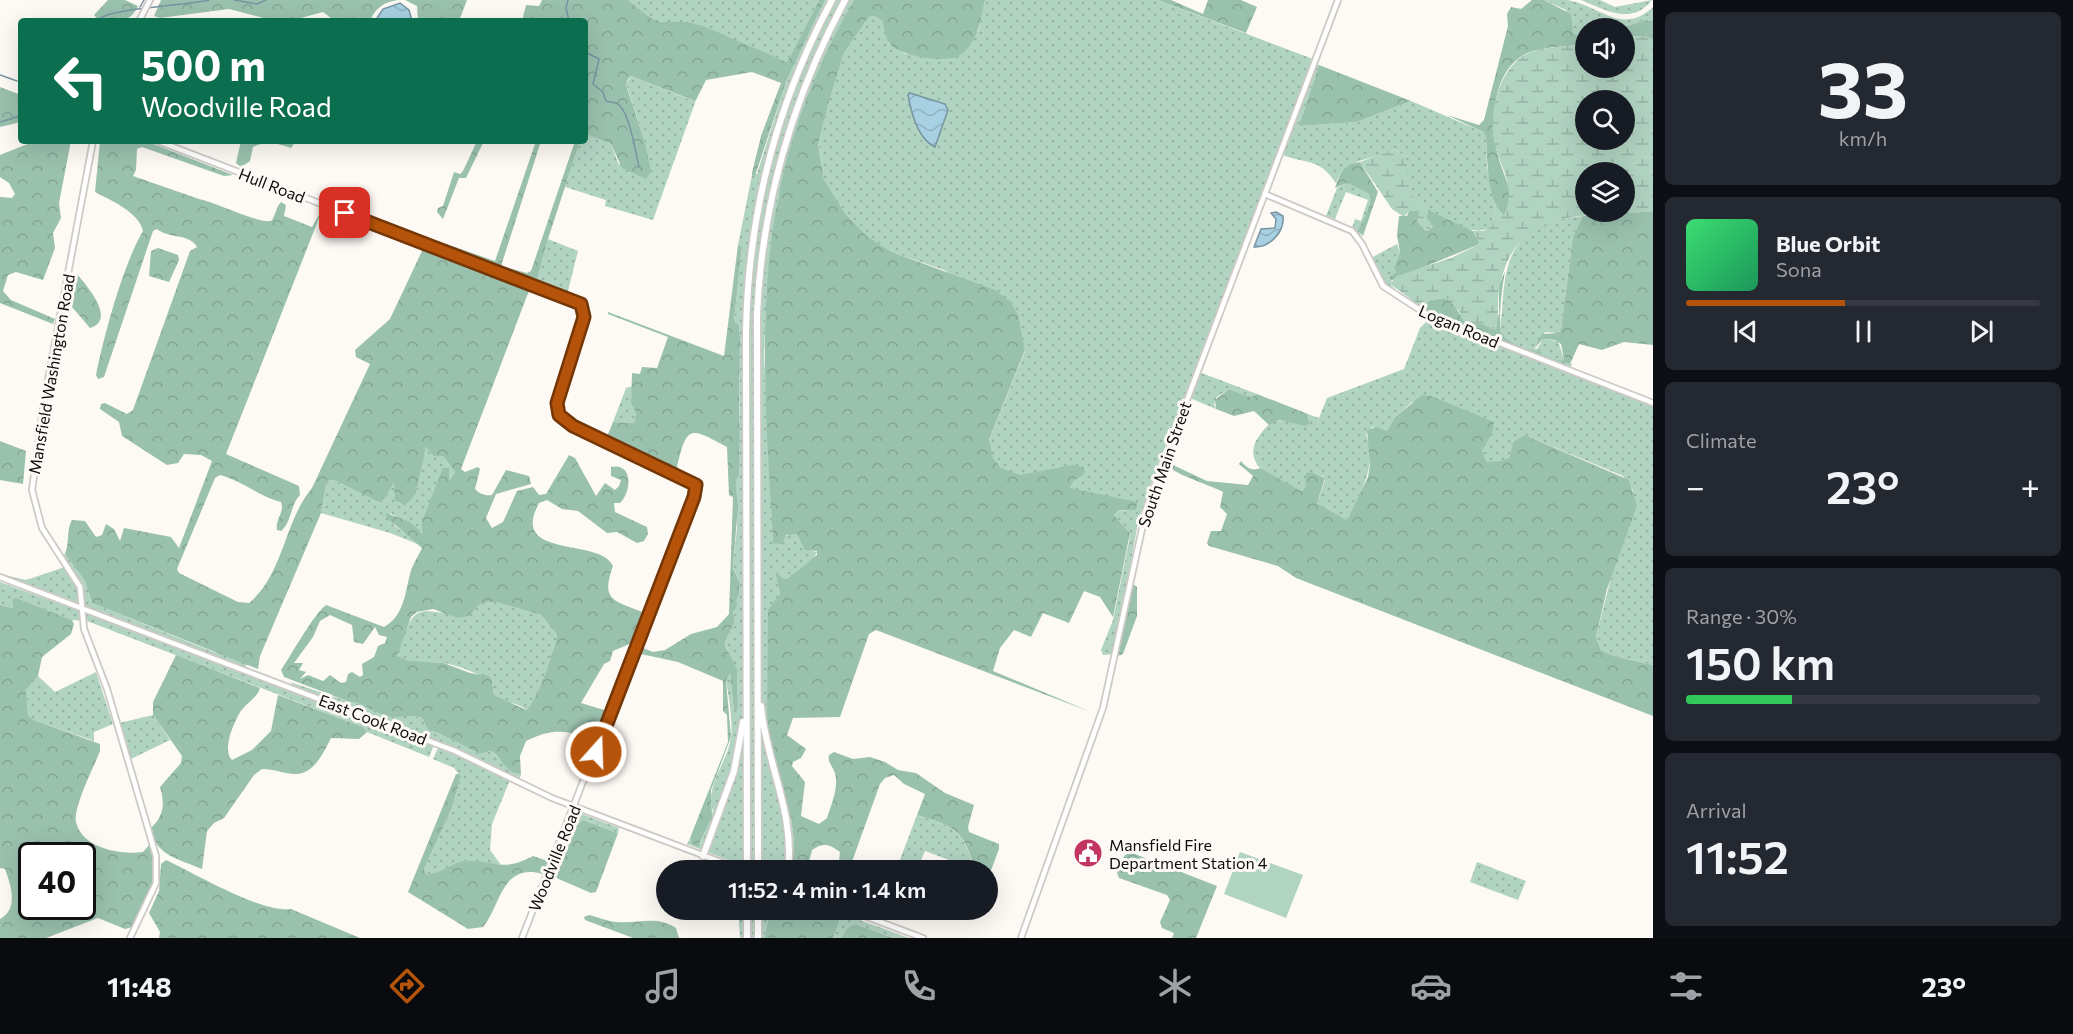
<!DOCTYPE html>
<meta charset="utf-8">
<style>
body{margin:0;font-family:Commissioner,sans-serif;background:#242831;color:#f1f3f6;height:100vh;display:flex;flex-direction:column;font-size:22px;white-space:nowrap}
*{box-sizing:border-box;margin:0}
p{font-size:20px;color:#9ea1a6}
.icon{flex:none;width:33px;height:33px;fill:none;stroke:currentColor;stroke-width:2;stroke-linecap:round;stroke-linejoin:round}
.map{position:relative;flex:1;overflow:hidden}
.details{display:flex;flex-direction:column;gap:12px;padding:12px;background:#0d0f14;width:420px}
.details>*{flex:none}
.hud{position:absolute;left:18px;top:18px;width:570px;height:126px;border-radius:6px;box-shadow:0 6px 24px #0002;background:#0b6e4f;color:#fff;overflow:hidden}
.controls{position:absolute;left:1575px;top:18px;display:grid;gap:12px}
.controls a{display:grid;place-items:center;width:60px;height:60px;border-radius:50%;background:#171b24;box-shadow:0 6px 24px #0002;font-size:30px}
.speed{position:absolute;left:18px;top:842px;display:flex;gap:12px;font-size:30px;font-weight:700;text-align:center}
.speed>*{display:grid;place-content:center;width:78px;height:78px;border-radius:50%;background:#171b24;box-shadow:0 6px 24px #0002;line-height:1}
.speed .limit{border:3px solid #111;border-radius:9px;background:#fff;color:#111}
.pin{position:absolute;display:grid;place-items:center;width:51px;height:51px;color:#fff;margin:-26px;border-radius:12px;box-shadow:0 3px 9px #0006}
.me{position:absolute;width:66px;margin:-33px;rotate:20deg;stroke-linejoin:round;filter:drop-shadow(0 0 4px #0008)}
.turn{display:flex;align-items:center;gap:21px;height:126px;padding:0 24px;font-size:27px}
.turn .icon{width:78px;height:78px;stroke-width:2.5}
.turn b{display:block;font-size:42px;line-height:51px}
.big{font-size:45px;font-weight:600;line-height:1.1}
.details .widget{flex:1;display:flex;flex-direction:column;justify-content:center;gap:9px;min-width:0;padding:0 21px;border-radius:9px;background:#242831}
.details .dial{align-items:center;gap:0}
.dial b{font-size:78px;line-height:1}
.song{display:flex;align-items:center;gap:18px}
.cover{width:72px;height:72px;border-radius:9px;background:linear-gradient(135deg,hsl(140 70% 55%),hsl(150 70% 35%))}
.played{height:6px;border-radius:3px;background:linear-gradient(90deg,#b45309 45%,#363941 45%)}
.keys{display:flex;justify-content:space-around;direction:ltr}
.heat{display:flex;justify-content:space-between;align-items:center;font-size:33px;direction:ltr}
.charge{height:9px;border-radius:4px;background:linear-gradient(90deg,#34c759 30%,#363941 0)}
.trip{position:absolute;left:656px;top:860px;width:342px;height:60px;border-radius:30px;background:#171b24;box-shadow:0 6px 24px #0002;font-weight:600;line-height:60px;text-align:center}
.menu{display:flex;height:96px;justify-content:space-around;align-items:center;background:#090b0e;color:#9ea1a6}
.menu .icon{width:42px;height:42px}
.menu .on{color:#b45309}
.menu b{font-size:27px;color:#f1f3f6}
main{display:flex;flex:1;min-height:0}
.map>svg:first-child{display:block}
.grass{fill:url(#grass-dots)}
.forest{fill:url(#forest-crowns);fill-rule:evenodd}
.wetland{fill:url(#wetland-marsh);fill-rule:evenodd}
.garden{fill:#b1d3c2}
.water{fill:url(#water-waves);stroke:#7895a1;stroke-width:1.5}
.lines{fill:none;stroke-linecap:round;stroke-linejoin:round}
.stream{stroke:#7895a1;stroke-width:1.5}
.secondary-casing{stroke:#cdc9c5;stroke-width:8}
.highway-casing{stroke:#cdc9c5;stroke-width:9}
.secondary{stroke:#fff;stroke-width:4.5}
.highway{stroke:#fff;stroke-width:6}
.route-casing{stroke:#753606;stroke-width:15}
.route{stroke:#b45309;stroke-width:10}
.labels{text-anchor:middle;dominant-baseline:central;stroke-width:6;stroke-linejoin:round;paint-order:stroke}
.street-label{font-size:16px;fill:#0c0b0a;stroke:#fdf9f5}
.poi-label{font-size:16px;fill:#0c0b0a;stroke:#fdf9f5;text-anchor:start}
</style>
<main>
<div class="map">
<svg width="1653" height="938" viewBox="0 0 1653 938">
<defs>
<pattern id="grass-dots" width="8" height="8" patternUnits="userSpaceOnUse" patternTransform="scale(1.5)"><rect width="8" height="8" fill="#b1d3c2"/><path d="M2 2h.1M6 6h.1" fill="none" stroke="#97b4a5" stroke-width="1.8" stroke-linecap="round"/></pattern>
<pattern id="forest-crowns" width="20" height="18" patternUnits="userSpaceOnUse" patternTransform="scale(1.5)"><rect width="20" height="18" fill="#9ac1ae"/><path d="M2 6a3 3 0 1 1 6 0M12 15a3 3 0 1 1 6 0" fill="none" stroke="#84a494"/></pattern>
<pattern id="wetland-marsh" width="20" height="14" patternUnits="userSpaceOnUse" patternTransform="scale(1.5)"><rect width="20" height="14" fill="#b1d3c2"/><path d="M1 5h8M5 5V1M11 12h8M15 12V8" fill="none" stroke="#97b4a5"/></pattern>
<pattern id="water-waves" width="16" height="10" patternUnits="userSpaceOnUse" patternTransform="scale(1.5)"><rect width="16" height="10" fill="#a7d0e2"/><path d="M0 5q4-4 8 0t8 0" fill="none" stroke="#8fb1c1"/></pattern>
</defs>
<rect width="100%" height="100%" fill="#fdf9f5"/>
<path class="grass" d="M628 0H819L787 62 688 22H661L651 18Z
M825 0H854L820 67 778 197 767 289 764 356 773 542 790 534H797C807 547 799 548 817 552L814 558 788 578 784 579 777 572 775 573 780 594 767 725 791 817 794 842 792 870H753L687 844 690 838V841L700 844 713 811C705 784 727 764 731 738 733 722 729 697 726 681L730 674 734 711 738 709 737 669 729 657 725 642 735 621 733 612 739 581 733 567 737 527 734 494 740 410V336L739 325 734 321 742 246 738 245 752 175 757 174 786 82Z
M985 0H1158L1313 59 1149 489 1138 523 1114 654 1103 655 1101 650 1113 620 1129 541 1130 533 1114 515 1119 510 1128 511 1000 481 984 453 1025 351 1019 317 944 270 892 252 867 236 845 213 824 179 818 143 829 102 844 53 869 17 875 16 882 21 889 44 906 54 978 31Z
M1544 0C1552 0 1561 0 1568 0 1600 6 1622 36 1653 7V21L1645 20 1621 28H1586L1585 35 1578 36 1573 33 1566 10Z
M1581 0H1600L1615 7 1652 0C1632 26 1605 10 1581 0Z
M1316 64 1319 65 1299 126 1357 122 1411 101 1483 132 1486 136 1487 167 1496 206 1492 226C1476 242 1420 211 1410 194 1404 184 1405 168 1406 157L1394 149C1372 161 1345 157 1336 183 1319 158 1307 164 1282 155Z
M631 76 691 100H696L653 220 605 206 606 200 565 187 580 141H585V134L611 144 619 165 645 142 626 84Z
M1347 183 1369 194C1371 207 1367 220 1359 231L1362 238 1352 228 1355 219 1361 221 1368 200 1346 192 1335 219 1326 216 1337 188Z
M1583 216 1573 236 1561 330 1558 333 1545 332 1534 348 1537 349 1543 339 1558 341 1564 359 1562 362 1549 358 1572 364 1570 369C1517 349 1426 325 1386 286 1379 278 1375 267 1371 258L1397 244 1400 252 1394 268 1396 272 1389 279 1392 282 1390 284 1397 291 1448 321 1541 355V352C1530 350 1510 344 1503 335 1499 329 1501 319 1502 312 1504 282 1505 252 1530 232 1545 219 1564 219 1583 216Z
M548 239 578 251 567 295 536 284Z
M1429 319 1653 405V665L1614 656 1601 650 1596 637 1633 490 1623 476 1525 435 1505 461 1500 464 1487 462 1482 451 1486 443 1412 402 1395 417 1387 431 1372 427 1366 435C1379 464 1359 495 1347 520L1317 503 1325 480 1324 477 1310 472 1305 489 1301 491C1281 483 1245 470 1255 443 1258 436 1267 425 1273 421 1278 419 1295 425 1309 419L1308 414 1319 418 1327 398 1404 369 1420 328Z
M1199 372 1257 394 1251 397 1229 389 1217 397 1214 404 1216 409 1190 398Z
M633 386 631 397 636 413 634 423 613 422 626 388Z
M426 446 443 456 455 472 449 481V475L423 531 420 532 390 513 394 525 420 545 390 533 321 513 327 481 334 480 378 502 384 500 394 483 398 502 405 506 416 494Z
M65 554 85 581 92 603 211 651 251 664 242 667 90 609 95 616 434 745 429 757 367 732 363 727 87 621 72 620 17 598 13 608 0 605V582L72 608 71 600 0 574 26 580 65 567 62 555Z
M496 602 541 615 557 635C555 648 536 704 526 710 516 701 504 704 494 695L492 681C481 675 455 664 443 663 429 661 407 666 396 656 417 600 412 610 467 616L481 603Z
M96 672 113 724 94 732V741L34 720 28 715 26 690 38 676 55 692Z
M290 682 347 701H358L393 717 404 714 422 718 428 730 438 733 480 754 491 751 517 774 521 775 519 779 467 753 295 687Z
M153 715 170 740 129 760 119 723Z
M439 746 510 780 492 824 490 850 501 865 466 861 433 875 426 874 424 869 452 808 461 777 454 768 433 759Z
M582 814 619 828 618 833 585 820 578 824 554 877 549 876 572 819Z
M917 815C957 827 961 830 976 870L925 851 917 870H896Z
M1477 862 1526 881 1518 900 1470 882Z
M738 909H764L768 921 764 938H740Z
M824 909H830L909 938H893L856 924 847 928 841 938H833L839 923Z"/>
<path class="forest" d="M108 0H125L138 6C130 24 117 21 99 21L94 15Z
M161 0H398C384 2 375 8 370 21H335L323 12 301 18H264L229 9 160 18 154 16Z
M405 0H467L459 21H418L417 6Z
M542 0H628L651 18 661 22H688L703 26 787 62 819 0H825L786 82 755 176 752 175V173L761 136 781 83 752 72 706 80 696 100H692L631 76 628 79 626 85 645 142 651 172 646 179 622 168 611 144 585 134V21H522L526 5 539 6Z
M854 0H985C981 19 978 42 960 55 949 64 897 56 889 43 885 37 884 27 882 21L875 16 869 17 844 53 829 102 818 144 824 179 845 213 867 236 892 252 995 290 1011 302 1019 317 1025 350 989 440 993 458 1001 468 1020 475 1073 465 1084 467V474L1072 482 1070 488 1137 502 1136 510H1119L1114 515 1130 533 1113 617 1100 597 1084 591 1069 623 1043 613 1031 637 1014 630 1000 648 993 671 1091 712 876 630 869 634 840 717 793 718 787 735 806 749 801 758 793 762 792 766 805 782 801 816 819 824 827 818C831 805 839 788 835 773 833 766 827 763 829 755L834 752 853 759 870 757 885 762 898 770 916 773 945 793 974 805 968 827 969 832 999 844V849L987 881V870H976C962 830 957 827 917 815L925 794 904 784 894 775 885 778 880 784 849 870H838L840 852C829 844 823 842 812 850L807 870H792L794 842 791 817 773 756 767 725 768 610 780 594 775 573 777 572 784 579 788 578 817 555V551L805 550 797 534 786 535 782 544 773 543C767 429 756 312 778 199 791 129 819 61 854 0Z
M1158 0H1171L1203 14 1208 0H1241L1257 7 1246 33Z
M1532 0H1544L1571 14 1573 33 1578 36 1585 35V44C1568 47 1547 46 1530 52 1491 67 1489 126 1499 159 1505 182 1517 191 1504 216 1487 202 1487 157 1486 136L1483 132 1447 115 1479 125 1484 120 1508 26 1507 14 1511 7 1521 9Z
M1645 20 1653 21V40L1647 37 1625 36 1624 28H1621Z
M1319 65 1411 101 1357 122 1299 126Z
M0 87 21 95V119L17 123 0 127Z
M35 141H71L59 203 61 218 53 233 55 248 43 280 16 272 8 275 3 291 11 300 55 319 53 324 0 303V197L12 198 15 194 9 183 0 177V155Z
M100 141H146L233 175 224 176 142 147 137 149 136 170 133 176 199 199C213 201 266 227 272 220 276 214 276 207 281 202L286 205 284 216 312 227 323 208 226 454 299 486 300 495C290 505 292 522 281 531L277 530C275 519 285 512 281 502 260 497 243 481 220 475L215 478 177 569 179 573 238 602 249 603C284 574 284 521 312 488L370 364 356 357 355 350 390 319 422 251 426 247 530 288 461 469 465 472 478 467 480 469 475 489C480 494 484 496 492 495L506 470 529 476 531 484 496 494 486 518 492 528 503 522 517 491 533 487 539 495 546 494 569 455 575 458 596 496 605 483 615 490 619 486 621 480 611 476V467C633 462 632 491 620 503H614L615 512 647 527 648 534 644 541 637 543 617 532 607 533 578 511 562 509 547 500 539 503C508 560 601 537 613 566 601 600 612 600 642 612L643 619 634 642 613 651 610 661 604 664 581 703 604 710 605 718 596 740C566 731 555 727 526 741L520 756 521 775C502 770 503 758 491 751L480 754 438 733 428 730 422 718C410 714 404 717 393 717 376 716 364 701 347 701L284 677 281 670C292 654 313 615 326 605L384 627C404 616 405 593 410 574 412 565 418 557 422 548L386 517V513L410 522 422 533V522L443 468H449V481L455 472 443 456H434L426 447 416 494 405 506 395 500 394 483 384 500 378 502 334 480 327 481 321 513 260 656 258 669 92 603 85 581 65 554C70 541 66 530 72 520L85 521 96 537 102 535 106 524 114 529 120 541 124 528 171 537 179 548 212 461 201 455 184 454 178 463 167 465 122 436 119 422 100 409 101 404 105 403 127 414 133 410 190 251 197 247C189 233 169 239 157 229L153 231 104 377 98 379 96 375C104 335 123 265 143 231 139 212 110 200 95 192ZM496 602 541 615 557 635C555 648 536 704 526 710L494 695 492 681 489 676 470 673 444 663 409 661 397 656 411 617 417 612 433 609 458 618 468 616 481 603ZM330 615 352 625 354 642 363 644 375 627 379 635 387 637 385 643 378 646 374 657 362 664 363 675 360 677 352 672 348 674 346 682 341 683 330 675 323 681 308 675 300 679 306 672 299 670 303 663H294L313 637 320 621Z
M241 141H296L291 148C276 143 267 140 253 147L250 161 241 167 236 163Z
M477 141H484L466 178H459L443 219 437 212 438 208 443 206 454 172 460 174 463 171Z
M536 141H541L502 263V266L527 273 531 271 575 141H580L548 239 536 284 434 244 435 240 495 261Z
M1360 162 1378 192 1363 236 1358 231C1364 218 1372 209 1369 194L1347 183 1335 188C1340 173 1344 164 1360 162Z
M1428 210 1473 231 1480 244 1390 281 1389 278 1396 272 1394 268 1400 252 1397 235 1399 216H1407L1409 211H1418L1424 229 1427 231 1433 226 1426 218Z
M1653 211V345L1624 342 1602 350 1579 344 1570 364 1548 358 1562 361 1564 359 1561 344 1555 340 1543 339 1534 349 1542 334 1558 333 1561 330 1573 236 1583 216Z
M738 245 742 246 734 321 739 325 740 336 739 475 735 481 738 505 733 568 739 581V594L736 601 737 606 733 612 735 621 725 642 726 648 737 669 738 709 734 711 730 674 726 681 731 737 711 790 712 816 698 847 691 843 690 838 728 742 727 715 723 711V681L678 662 641 654 643 648 653 652 665 650 691 634 717 627 729 614 733 497 729 495 727 447C691 428 687 423 677 467L693 479 606 439 613 422 634 423 636 413 631 402 632 373 640 374 642 367 657 368 668 337 608 314V312L724 356Z
M158 248 178 255 179 260 169 282 149 276 151 251Z
M1505 271C1503 282 1497 324 1502 333 1508 344 1530 350 1541 352V355L1448 321 1422 307 1430 300 1445 298 1453 303 1463 319 1487 324 1492 329 1499 314V285Z
M77 274C87 286 117 320 90 328L72 307Z
M1229 389 1251 397 1257 394 1308 414 1309 424 1306 426 1279 420 1269 425 1254 411 1234 416 1216 409 1215 400Z
M1422 395 1431 396 1494 422 1492 433 1482 451 1487 462C1505 460 1510 464 1513 442L1525 435 1629 480 1637 506 1607 589 1596 637 1601 650 1614 656 1653 665V716L1296 578 1278 566 1209 546 1207 543 1211 531H1221L1227 514 1220 507 1223 492C1213 486 1176 475 1170 467L1173 465 1207 481 1248 485 1253 476 1239 464 1241 461C1246 467 1252 472 1260 468L1301 491 1305 489 1306 473 1311 472 1325 478 1317 503 1347 520 1368 477 1370 465 1367 430 1376 427 1387 431 1395 417Z
M0 441 26 451 23 484 0 480Z
M1132 584 1137 587V616L1123 654 1118 656Z
M17 598 72 620 74 624 71 634 42 657 38 676 26 690 28 715 34 720 100 744V751C94 767 73 807 76 822 82 849 122 855 143 852L150 844C162 877 148 899 132 927L125 929 98 918 46 938H0V919C19 909 11 885 5 869L0 868V605L13 608V599ZM32 855H82V906H32Z
M176 655 260 688C257 699 244 704 239 714 233 725 222 750 232 760L252 750 271 731 278 695 363 727 367 732 359 739 331 738C324 752 314 774 296 774 285 774 274 769 262 769L254 775 224 818 214 823 207 831 202 869C179 859 154 855 151 828 164 815 165 804 160 787L181 763 182 756 153 715V702Z
M456 774H460L461 777 452 808 424 869 426 874C441 876 452 861 467 861 498 860 500 873 533 856L548 861 543 874C501 862 501 906 483 927L468 929 408 892Z
M584 820 618 833 596 892 591 893 554 877 578 824Z
M1130 852 1217 886 1196 938H1172L1174 933 1162 928 1160 922 1170 900 1167 895 1119 878 1117 873 1124 856Z
M166 860C196 874 261 913 291 909L360 938H159L160 932 149 913 159 891 161 864Z
M764 909H824L837 914 839 923 833 938H764L768 921Z
M589 915C597 917 607 921 616 922 639 924 656 915 676 928L679 938H633L585 920 584 917Z
M856 924 893 938H841L847 928Z"/>
<path class="wetland" d="M1625 36 1647 37 1653 40V211C1592 219 1521 202 1501 280 1496 296 1500 313 1496 330L1477 322 1465 324 1459 311 1446 298 1430 300 1422 307 1390 284 1397 276 1451 258 1480 244 1473 231H1484L1492 226 1496 206 1502 215H1505C1515 184 1503 174 1495 145 1487 115 1499 64 1531 52 1547 46 1568 47 1585 44L1586 68H1624ZM1586 100H1624V140H1586ZM1586 172H1624V212H1586Z
M1394 149 1406 157 1410 194 1428 210 1426 218 1433 225 1427 231 1417 222 1418 211H1409L1404 217 1392 209 1360 162Z"/>
<path class="garden" d="M1240 852 1303 875 1286 918 1224 894Z"/>
<path class="water" d="M400 3 409 10 412 21H375L383 9Z
M910 93 945 104 948 110 935 147C918 139 911 112 908 95Z
M1276 212 1283 216C1285 232 1269 248 1254 247L1261 229 1275 228 1276 219 1271 213Z"/>
<g class="lines">
<path class="stream" d="M234 0 257 4 266 0
M568 0 566 8 569 21
M140 7 144 0
M102 21 100 19C106 9 190 5 209 0
M585 52 599 59 593 84 603 92 606 101C609 102 613 102 616 103 629 108 636 154 639 167
M0 75 17 81
M0 122 17 117 21 113"/>
<g class="secondary-casing">
<path id="secondary" d="M139 21 150 0
M93 141 44 401 32 490 42 528 80 587 84 629 107 689 156 856V883L130 938
M158 141 581 304 584 310 583 323 557 403 559 415 578 428 696 485 694 497 522 938
M1265 194 1352 231 1362 244 1383 286 1426 314 1653 403
M0 577 455 751 552 798 742 870
M846 909 923 938
M1021 938 1103 708 1147 506 1338 0"/>
</g>
<g class="highway-casing">
<path id="highway" d="M761 706C766 763 795 812 788 870
M703 856 734 771 743 722
M747 870 746 332C748 214 776 104 832 0
M758 870 757 314C762 202 792 99 845 0
M747 909V938
M758 909V938"/>
</g>
<use href="#secondary" class="secondary"/>
<use href="#highway" class="highway"/>
</g>
<g class="lines">
<g class="route-casing">
<path id="route" d="M345 213 581 304 584 317 557 403 559 415 573 426 696 485 694 497 596 752"/>
</g>
<use href="#route" class="route"/>
</g>
<defs>
<g id="civic-disc" transform="scale(1.5)"><circle r="9.5" fill="#c23462" stroke="#fdf9f5"/><path d="M-.6-6.5H3V-4.5H.6V-3L4-1V1h2V6H-6V1h2V-1L-.6-3ZM-1.2 2.5V6h2.4V2.5Z" fill="#fff"/></g>
</defs>
<g fill-rule="evenodd">
<use href="#civic-disc" x="1088" y="853"/>
</g>
<g class="labels">
<g class="street-label">
<text transform="translate(272 185) rotate(21)">Hull Road</text>
<text transform="translate(1459 326) rotate(23)">Logan Road</text>
<text transform="translate(51 374) rotate(-80)">Mansfield Washington Road</text>
<text transform="translate(1164 464) rotate(-71)">South Main Street</text>
<text transform="translate(373 719) rotate(21)">East Cook Road</text>
<text transform="translate(554 858) rotate(-68)">Woodville Road</text>
</g>
<g class="poi-label">
<text x="1109" y="844">Mansfield Fire<tspan x="1109" dy="18">Department Station 4</tspan></text>
</g>
</g>
</svg>
<div class="controls">
<a><svg class="icon" aria-label="sound" viewBox="0 0 24 24"><path d="M4 9h4l5-4v14l-5-4H4zM17 9q2 3 0 6"/></svg></a>
<a><svg class="icon" aria-label="search" viewBox="0 0 24 24"><circle cx="10" cy="10" r="6"/><path d="M15 15l6 6"/></svg></a>
<a><svg class="icon" aria-label="layers" viewBox="0 0 24 24"><path d="M12 4l9 5-9 5-9-5zM3 14l9 5 9-5"/></svg></a>
</div>
<div class="speed"><div class="limit">40</div></div>
<div class="pin" style="left:345px;top:213px;background:#d93025"><svg class="icon" aria-label="arrive" viewBox="0 0 24 24"><path d="M6 21V4h12l-3 4 3 4H6"/></svg></div>
<svg class="me" style="left:596px;top:752px" viewBox="-20 -20 40 40"><circle r="17" fill="#b45309" stroke="#fff" stroke-width="3"/><path d="M0-11L8 9 0 5-8 9z" fill="#fff"/></svg>
<div class="trip">11:52 · 4 min · 1.4 km</div>
<div class="hud">
<div class="turn"><svg class="icon" aria-label="left" viewBox="0 0 24 24"><path d="M17 20v-9H6M10 6l-5 5 5 5"/></svg><div><b>500 m</b>Woodville Road</div></div>
</div>
</div>
<section class="details">
<div class="widget dial"><b>33</b><p>km/h</p></div>
<div class="widget">
<div class="song"><i class="cover"></i><div><b>Blue Orbit</b><p>Sona</p></div></div>
<div class="played"></div>
<div class="keys"><svg class="icon" aria-label="previous" viewBox="0 0 24 24"><path d="M18 5L8 12l10 7zM5 5v14"/></svg><svg class="icon" aria-label="pause" viewBox="0 0 24 24"><path d="M8 5v14M16 5v14"/></svg><svg class="icon" aria-label="next" viewBox="0 0 24 24"><path d="M6 5l10 7-10 7zM19 5v14"/></svg></div>
</div>
<div class="widget"><p>Climate</p>
<div class="heat"><a>−</a><b class="big">23°</b><a>+</a></div>
</div>
<div class="widget"><p>Range · 30%</p><b class="big">150 km</b><div class="charge"></div></div>
<div class="widget"><p>Arrival</p><b class="big">11:52</b></div>
</section>
</main>
<nav class="menu">
<b>11:48</b>
<svg class="icon on" aria-label="directions" viewBox="0 0 24 24"><path d="M12 3l9 9-9 9-9-9zM9 14v-3h6M13 9l2 2-2 2"/></svg>
<svg class="icon" aria-label="music" viewBox="0 0 24 24"><path d="M9 18V5l10-2v13"/><circle cx="6" cy="18" r="3"/><circle cx="16" cy="16" r="3"/></svg>
<svg class="icon" aria-label="phone" viewBox="0 0 24 24"><path d="M5 4h4l2 5-3 2q2 4 5 5l2-3 5 2v4C11 20 4 13 5 4z"/></svg>
<svg class="icon" aria-label="climate" viewBox="0 0 24 24"><path d="M12 3v18M4 7l16 10M4 17L20 7"/></svg>
<svg class="icon" aria-label="car" viewBox="0 0 24 24"><path d="M5 17H2v-5l4-1 3-4h7l3 4 3 1v5h-3M9 17h6M6 11h13"/><circle cx="7" cy="17" r="2"/><circle cx="17" cy="17" r="2"/></svg>
<svg class="icon" aria-label="filters" viewBox="0 0 24 24"><path d="M4 7h16M4 17h16"/><circle cx="9" cy="7" r="2"/><circle cx="15" cy="17" r="2"/></svg>
<b>23°</b>
</nav>
